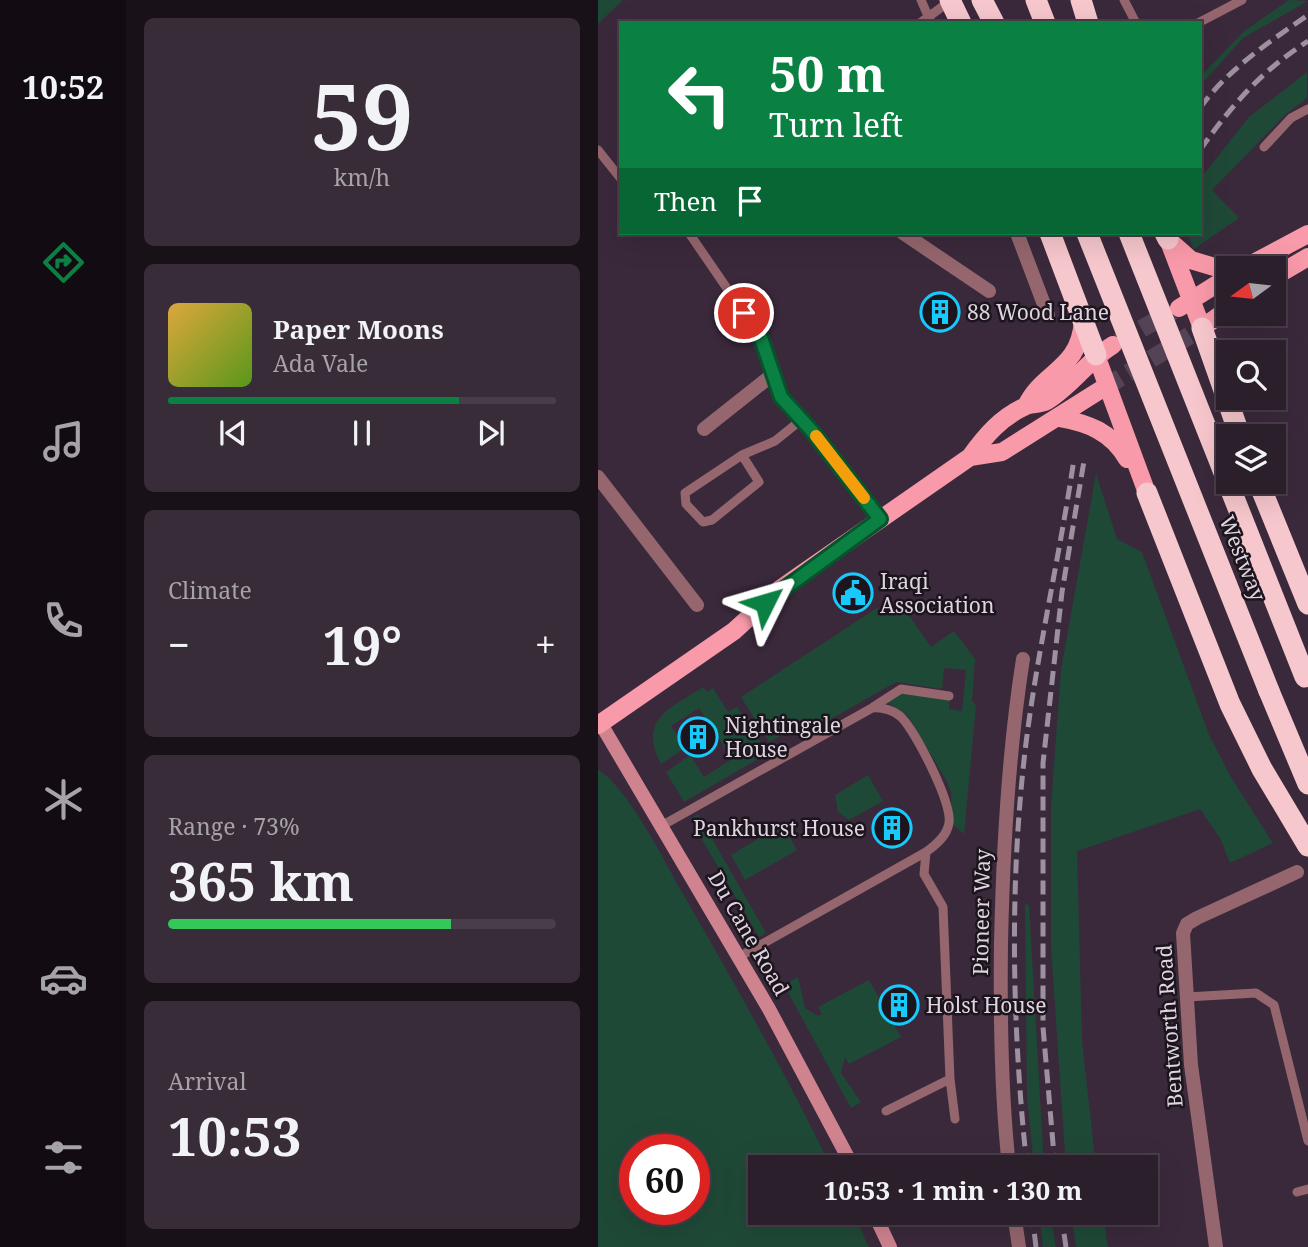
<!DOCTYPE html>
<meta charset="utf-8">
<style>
body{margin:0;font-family:"Noto Serif",serif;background:#382c38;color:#f1f3f6;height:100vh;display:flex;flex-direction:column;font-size:26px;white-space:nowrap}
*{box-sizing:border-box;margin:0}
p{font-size:23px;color:#a6a2a9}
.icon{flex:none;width:38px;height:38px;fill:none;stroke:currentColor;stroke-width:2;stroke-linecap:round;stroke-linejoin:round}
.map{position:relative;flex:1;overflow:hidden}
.details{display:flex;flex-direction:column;gap:18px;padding:18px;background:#181118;width:472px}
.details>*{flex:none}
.hud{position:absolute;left:21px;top:21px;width:583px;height:214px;border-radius:0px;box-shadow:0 7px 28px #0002,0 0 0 2px #483d48;background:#0b8043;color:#fff;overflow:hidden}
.needle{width:46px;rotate:255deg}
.controls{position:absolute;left:618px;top:256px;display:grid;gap:14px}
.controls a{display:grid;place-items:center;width:70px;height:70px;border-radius:0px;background:#2c1f2c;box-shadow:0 7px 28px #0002,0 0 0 2px #483d48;font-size:35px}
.speed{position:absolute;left:21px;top:1134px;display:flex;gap:14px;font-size:35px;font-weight:700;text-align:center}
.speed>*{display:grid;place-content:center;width:91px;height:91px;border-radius:50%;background:#2c1f2c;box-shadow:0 7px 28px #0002,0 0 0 2px #483d48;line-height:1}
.speed .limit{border:10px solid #d22;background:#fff;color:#111}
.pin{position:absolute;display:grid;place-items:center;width:60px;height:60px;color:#fff;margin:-30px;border:4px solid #fff;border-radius:50%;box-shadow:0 2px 7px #0007}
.me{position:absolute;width:77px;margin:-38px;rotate:50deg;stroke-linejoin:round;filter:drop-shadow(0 0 5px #0008)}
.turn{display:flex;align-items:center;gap:24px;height:147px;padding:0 35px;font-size:32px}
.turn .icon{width:91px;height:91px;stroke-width:2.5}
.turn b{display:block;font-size:49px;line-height:60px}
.then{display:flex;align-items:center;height:66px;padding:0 35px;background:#0003;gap:14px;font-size:26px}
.big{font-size:52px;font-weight:700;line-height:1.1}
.details .widget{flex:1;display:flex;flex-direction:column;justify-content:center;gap:10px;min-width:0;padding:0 24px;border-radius:10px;background:#382c38}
.details .dial{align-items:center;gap:0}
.dial b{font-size:91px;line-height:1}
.song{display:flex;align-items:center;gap:21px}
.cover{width:84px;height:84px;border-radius:10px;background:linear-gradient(135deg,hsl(40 70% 55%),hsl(90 70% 35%))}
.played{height:7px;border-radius:4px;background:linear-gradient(90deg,#0b8043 75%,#483d48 75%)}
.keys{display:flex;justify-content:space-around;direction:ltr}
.heat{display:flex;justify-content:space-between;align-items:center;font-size:38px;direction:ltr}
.charge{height:10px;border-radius:5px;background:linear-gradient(90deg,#34c759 73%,#483d48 0)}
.trip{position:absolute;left:150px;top:1155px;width:410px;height:70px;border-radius:0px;background:#2c1f2c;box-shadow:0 7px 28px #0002,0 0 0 2px #483d48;font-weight:700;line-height:70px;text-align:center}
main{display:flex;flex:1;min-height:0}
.dock{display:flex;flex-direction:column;width:126px;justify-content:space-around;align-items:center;background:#120c12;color:#a6a2a9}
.dock .icon{width:49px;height:49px}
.dock .on{color:#0b8043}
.dock b{font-size:32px;color:#f1f3f6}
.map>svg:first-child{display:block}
.green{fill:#1f4937;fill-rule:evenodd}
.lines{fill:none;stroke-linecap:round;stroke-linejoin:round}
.primary-tunnel{stroke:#534354;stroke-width:18;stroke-dasharray:18 9;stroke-linecap:butt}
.lane{stroke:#95666d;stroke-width:9}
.street{stroke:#95666d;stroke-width:14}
.secondary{stroke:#ce838f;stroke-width:14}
.primary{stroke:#f99aaa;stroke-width:18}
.highway{stroke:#f6c7cd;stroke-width:21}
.rail{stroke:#9e919f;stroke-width:5;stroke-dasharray:14 7;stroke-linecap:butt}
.highway-bridge{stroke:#f6c7cd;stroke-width:21}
.route-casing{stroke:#07532c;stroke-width:18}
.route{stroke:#0b8043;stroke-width:12}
.slow{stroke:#f59e0b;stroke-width:12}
.labels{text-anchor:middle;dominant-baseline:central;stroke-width:5;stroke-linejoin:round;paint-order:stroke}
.poi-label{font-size:21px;fill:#dfd4e0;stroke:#1c151d;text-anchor:start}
.street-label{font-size:21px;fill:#dfd4e0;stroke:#1c151d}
</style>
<main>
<nav class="dock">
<b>10:52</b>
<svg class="icon on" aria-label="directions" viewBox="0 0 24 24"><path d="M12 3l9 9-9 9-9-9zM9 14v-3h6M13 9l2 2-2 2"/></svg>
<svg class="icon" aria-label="music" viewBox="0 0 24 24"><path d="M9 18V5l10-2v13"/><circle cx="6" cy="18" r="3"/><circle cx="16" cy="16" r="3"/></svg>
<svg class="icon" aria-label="phone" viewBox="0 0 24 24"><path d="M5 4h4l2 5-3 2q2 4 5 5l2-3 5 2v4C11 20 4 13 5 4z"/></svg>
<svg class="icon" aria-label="climate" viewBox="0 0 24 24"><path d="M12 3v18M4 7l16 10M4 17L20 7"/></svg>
<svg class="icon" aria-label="car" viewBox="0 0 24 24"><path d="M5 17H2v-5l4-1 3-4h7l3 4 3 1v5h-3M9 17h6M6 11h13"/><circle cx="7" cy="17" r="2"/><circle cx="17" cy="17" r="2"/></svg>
<svg class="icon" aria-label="filters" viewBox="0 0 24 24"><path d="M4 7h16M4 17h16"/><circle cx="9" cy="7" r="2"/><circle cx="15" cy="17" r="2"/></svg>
</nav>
<section class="details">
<div class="widget dial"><b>59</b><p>km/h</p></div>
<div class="widget">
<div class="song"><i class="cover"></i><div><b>Paper Moons</b><p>Ada Vale</p></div></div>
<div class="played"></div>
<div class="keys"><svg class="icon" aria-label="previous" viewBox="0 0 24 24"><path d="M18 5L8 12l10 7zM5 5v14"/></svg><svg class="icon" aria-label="pause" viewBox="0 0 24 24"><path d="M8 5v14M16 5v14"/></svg><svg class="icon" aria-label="next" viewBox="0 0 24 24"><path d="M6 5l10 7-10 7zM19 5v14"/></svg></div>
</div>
<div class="widget"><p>Climate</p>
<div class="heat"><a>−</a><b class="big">19°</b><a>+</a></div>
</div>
<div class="widget"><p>Range · 73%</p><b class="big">365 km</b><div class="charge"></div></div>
<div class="widget"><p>Arrival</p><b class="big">10:53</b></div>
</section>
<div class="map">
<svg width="710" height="1247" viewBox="0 0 710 1247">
<rect width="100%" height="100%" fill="#3a293b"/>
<path class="green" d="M0 0H25L0 24Z
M691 0 710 1 645 38 602 86V77L645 32Z
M709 72V98L688 114 614 190 641 218 596 249 589 233H602V179L651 117Z
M498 474 519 539 544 552 611 735 634 779 675 843 632 863 622 838 602 809 479 851 484 1041 498 1167H468L453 947V807L463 670Z
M301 601 333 647 356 631 377 659 374 701 378 705 366 834 355 825 353 792 348 780 310 716 289 702 303 693 351 700V709L364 711 368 670 346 668 344 689 298 682 203 736 192 731 171 742 143 697 279 608 283 613Z
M105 687 109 692 115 688 130 712 139 707 165 746 157 751 160 759 86 802 68 772 92 755 106 777 134 759 101 708 73 726 87 748 63 764C39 719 73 708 105 687Z
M0 770C26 783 66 859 81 887 134 979 187 1072 233 1167H163V1213H255L271 1247H0ZM37 1150H96V1209H37Z
M270 775 285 801 251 820 240 812 237 795Z
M100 814 168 933 161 937 92 819Z
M184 825 199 850 147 880 133 855Z
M427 904 431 905 446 1167H436L429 1097Z
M200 977 207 1008 218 1015H224L220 1007 271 980 303 1037 251 1064 247 1057 243 1073 263 1102 253 1108 186 985Z
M441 1213H452L458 1247H445Z
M473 1213H505L510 1247H478Z"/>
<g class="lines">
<path class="primary-tunnel" d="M520 342 575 311
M507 387 604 328"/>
<path class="lane" d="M323 0 333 23
M526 0 538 23
M322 23 352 1
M600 23 644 0
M666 147 693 118 710 109
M0 150 23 179
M91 233 161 335 183 397 214 431 282 519
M144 455 161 482 114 520 105 522 88 504 87 493 144 455 177 441 203 420
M275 707 303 689 351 696
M65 825 274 708C284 707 296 710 304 718 318 733 354 802 351 823 349 836 338 845 328 852L141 957
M589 997 658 993 676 1005 710 1141
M352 1079 357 1119
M288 1111 352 1079 345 907 326 874 328 852
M699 1192 710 1189"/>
<path class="street" d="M305 233 391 291
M419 233 450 315
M106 429 174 375
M0 477 99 605
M411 1167C403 1093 402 1019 403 944 405 848 410 754 425 659
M416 1213 421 1247
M618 1247 593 1065 585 933 589 924 599 918 699 872"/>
<path class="secondary" d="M3 724 171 1009 255 1167
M276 1213 292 1247"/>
<path class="primary" d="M570 239 604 328 630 309
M575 244 593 260 630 271
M646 268 710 234
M676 277 710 257
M581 308 630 277
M498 355 549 493
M428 406C445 370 482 370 485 320
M461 418C490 423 514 432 529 459
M372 457 404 452 507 387
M0 725 136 631 182 589 372 457C387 436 403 417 428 406 434 403 442 405 449 401 474 386 490 360 515 345"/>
<path class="highway" d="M384 0 396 23
M438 0 447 23
M483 0 490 23
M452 233 498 355
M567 233 570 239
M604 328 642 436
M660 481 710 604
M549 493 632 704 664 769 710 846
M671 691 710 784"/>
<path class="rail" d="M602 108C629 70 671 42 710 15
M602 150C634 105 662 72 710 41
M429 1167C414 1028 411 882 428 743 440 648 462 554 476 459
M457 1167 445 1027V763L464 592 486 461
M434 1213 438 1247
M463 1213 468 1247"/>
<path class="highway-bridge" d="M352 0 363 23
M489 233 671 691
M531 233 707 677"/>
</g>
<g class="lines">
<g class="route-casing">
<path id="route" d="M146 313 163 338 183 397 214 431 282 519 167 603"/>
</g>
<use href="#route" class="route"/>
<path class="slow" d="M218 436 266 498"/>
</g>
<defs>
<g id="building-ring" transform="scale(2.0125)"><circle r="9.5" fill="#1c151d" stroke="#18cafc" stroke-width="1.5"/><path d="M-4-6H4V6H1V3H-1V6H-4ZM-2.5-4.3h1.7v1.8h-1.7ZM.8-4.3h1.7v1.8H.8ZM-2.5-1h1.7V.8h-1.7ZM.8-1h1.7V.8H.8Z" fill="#18cafc"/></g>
<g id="civic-ring" transform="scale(2.0125)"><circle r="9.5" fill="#1c151d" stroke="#18cafc" stroke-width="1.5"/><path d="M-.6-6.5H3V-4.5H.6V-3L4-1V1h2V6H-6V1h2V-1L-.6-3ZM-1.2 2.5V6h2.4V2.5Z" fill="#18cafc"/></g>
</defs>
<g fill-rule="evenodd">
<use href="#building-ring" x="342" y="312"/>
<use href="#civic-ring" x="255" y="593"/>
<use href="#building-ring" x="100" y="737"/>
<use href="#building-ring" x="294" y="828"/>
<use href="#building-ring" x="301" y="1005"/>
</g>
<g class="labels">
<g class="poi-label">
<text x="369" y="312">88 Wood Lane</text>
<text x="282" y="581">Iraqi<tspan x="282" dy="24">Association</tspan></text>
<text x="127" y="725">Nightingale<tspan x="127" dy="24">House</tspan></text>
<text x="267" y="828" text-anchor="end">Pankhurst House</text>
<text x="328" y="1005">Holst House</text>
</g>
<g class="street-label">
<text transform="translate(645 558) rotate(68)">Westway</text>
<text transform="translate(383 912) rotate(-89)">Pioneer Way</text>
<text transform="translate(151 933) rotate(60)">Du Cane Road</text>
<text transform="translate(571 1026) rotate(-94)">Bentworth Road</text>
</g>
</g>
</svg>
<div class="controls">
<a><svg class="needle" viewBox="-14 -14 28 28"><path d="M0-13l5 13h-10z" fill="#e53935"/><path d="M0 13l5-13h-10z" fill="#a6a2a9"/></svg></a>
<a><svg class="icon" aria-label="search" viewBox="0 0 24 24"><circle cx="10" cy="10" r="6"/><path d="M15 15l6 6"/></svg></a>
<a><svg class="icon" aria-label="layers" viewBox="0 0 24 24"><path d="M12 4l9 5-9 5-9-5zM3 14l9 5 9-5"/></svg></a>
</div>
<div class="speed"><div class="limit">60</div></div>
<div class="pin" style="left:146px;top:313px;background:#d93025"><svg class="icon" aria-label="arrive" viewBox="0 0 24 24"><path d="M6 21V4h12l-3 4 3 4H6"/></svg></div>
<svg class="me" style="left:167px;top:603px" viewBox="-20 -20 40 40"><path d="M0-17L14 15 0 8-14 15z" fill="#0b8043" stroke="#fff" stroke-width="4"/></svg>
<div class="trip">10:53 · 1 min · 130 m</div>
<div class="hud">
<div class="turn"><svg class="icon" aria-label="left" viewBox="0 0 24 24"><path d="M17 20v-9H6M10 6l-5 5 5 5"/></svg><div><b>50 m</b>Turn left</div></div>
<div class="then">Then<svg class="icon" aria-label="arrive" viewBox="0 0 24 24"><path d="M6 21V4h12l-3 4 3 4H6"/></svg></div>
</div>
</div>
</main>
